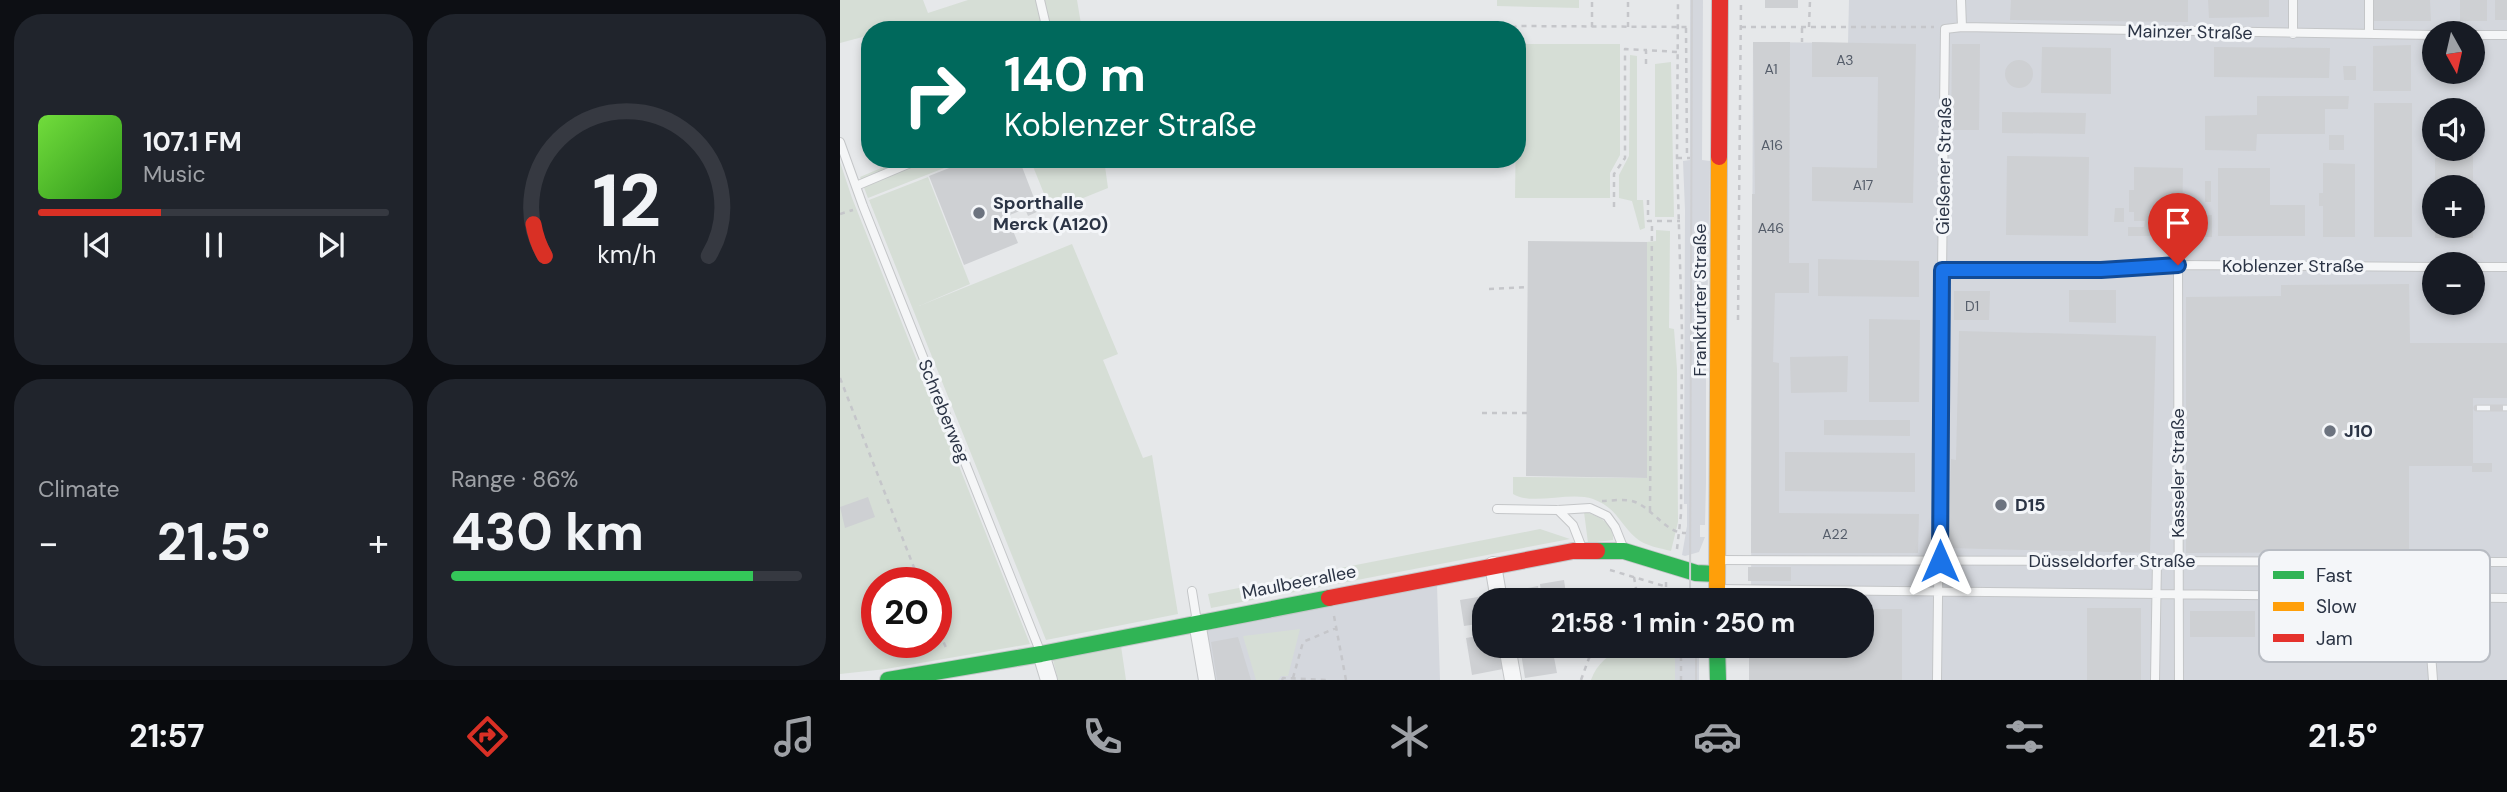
<!DOCTYPE html>
<meta charset="utf-8">
<style>
body{margin:0;font-family:"DM Sans",sans-serif;background:#20242c;color:#f1f3f6;height:100vh;display:flex;flex-direction:column;font-size:26px;white-space:nowrap}
*{box-sizing:border-box;margin:0}
p{font-size:23px;color:#9ea1a6}
.icon{flex:none;width:38px;height:38px;fill:none;stroke:currentColor;stroke-width:2;stroke-linecap:round;stroke-linejoin:round}
.map{position:relative;flex:1;overflow:hidden}
.drawer{display:flex;flex-direction:column;gap:14px;padding:14px;background:#0d0f14;width:840px}
.drawer>*{flex:none}
.banner{position:absolute;left:21px;top:21px;width:665px;height:147px;border-radius:28px;box-shadow:0 4px 10px #0003;background:#00695c;color:#fff;overflow:hidden}
.needle{width:46px;rotate:172deg}
.controls{position:absolute;left:1582px;top:21px;display:grid;gap:14px}
.controls a{display:grid;place-items:center;width:63px;height:63px;border-radius:50%;background:#171b24;box-shadow:0 4px 10px #0003;font-size:35px}
.speed{position:absolute;left:21px;top:567px;display:flex;gap:14px;font-size:35px;font-weight:700;text-align:center}
.speed>*{display:grid;place-content:center;width:91px;height:91px;border-radius:50%;background:#171b24;box-shadow:0 4px 10px #0003;line-height:1}
.speed .limit{border:10px solid #d22;background:#fff;color:#111}
.pin{position:absolute;display:grid;place-items:center;width:60px;height:60px;color:#fff;margin:-72px -30px;border-radius:50% 50% 50% 0;rotate:-45deg;box-shadow:0 0 7px #0007}
.pin .icon{rotate:45deg}
.me{position:absolute;width:77px;margin:-38px;rotate:0deg;stroke-linejoin:round;filter:drop-shadow(0 0 5px #0008)}
.turn{display:flex;align-items:center;gap:24px;height:147px;padding:0 28px;font-size:32px}
.turn .icon{width:91px;height:91px;stroke-width:2.5}
.turn b{display:block;font-size:49px;line-height:60px}
.big{font-size:52px;font-weight:700;line-height:1.1}
.drawer .widget{flex:1;display:flex;flex-direction:column;justify-content:center;gap:10px;min-width:0;padding:0 24px;border-radius:28px;background:#20242c}
.drawer .dial{align-items:center;gap:0}
.dial svg{height:182px;overflow:visible;fill:none;stroke:#363941;stroke-width:7;stroke-linecap:round;text-anchor:middle}
.dial text{fill:#f1f3f6;stroke:none}
.song{display:flex;align-items:center;gap:21px}
.cover{width:84px;height:84px;border-radius:10px;background:linear-gradient(135deg,hsl(100 70% 55%),hsl(110 70% 35%))}
.played{height:7px;border-radius:4px;background:linear-gradient(90deg,#d93025 35%,#363941 35%)}
.keys{display:flex;justify-content:space-around;direction:ltr}
.heat{display:flex;justify-content:space-between;align-items:center;font-size:38px;direction:ltr}
.charge{height:10px;border-radius:5px;background:linear-gradient(90deg,#34c759 86%,#363941 0)}
.drawer .tiles{flex:1;display:grid;gap:14px;grid-template-columns:repeat(2,1fr)}
.trip{position:absolute;left:632px;top:588px;width:402px;height:70px;border-radius:28px;background:#171b24;box-shadow:0 4px 10px #0003;font-weight:700;line-height:70px;text-align:center}
.tab-bar{display:flex;height:112px;justify-content:space-around;align-items:center;background:#090b0e;color:#9ea1a6}
.tab-bar .icon{width:49px;height:49px}
.tab-bar .current{color:#d93025}
.tab-bar b{font-size:32px;color:#f1f3f6}
main{display:flex;flex:1;min-height:0}
.map>svg:first-child{display:block}
.built{fill:#d4d7dd;fill-rule:evenodd}
.green{fill:#d6ded6;fill-rule:evenodd}
.building{fill:#ced0d3}
.lines{fill:none;stroke-linecap:round;stroke-linejoin:round}
.lane-casing{stroke:#c4c6c8;stroke-width:10}
.street-casing{stroke:#c4c6c8;stroke-width:18}
.fast-casing{stroke:#c4c6c8;stroke-width:18}
.slow-casing{stroke:#c4c6c8;stroke-width:18}
.jam-casing{stroke:#c4c6c8;stroke-width:18}
.path{stroke:#c5c6ca;stroke-width:2.5;stroke-dasharray:5 5;stroke-linecap:butt}
.lane{stroke:#f5f6f7;stroke-width:8}
.street{stroke:#f5f6f7;stroke-width:16}
.fast{stroke:#30b455;stroke-width:16}
.slow{stroke:#ff9f0a;stroke-width:16}
.jam{stroke:#e5322d;stroke-width:16}
.tram{stroke:#cecfd2;stroke-width:2}
.rail-casing{stroke:#cecfd2;stroke-width:7}
.rail{stroke:#f4f6f9;stroke-width:4.5;stroke-dasharray:13;stroke-linecap:butt}
.route-casing{stroke:#114b97;stroke-width:18}
.route{stroke:#1a73e8;stroke-width:12}
.poi-dot{fill:#6c737f;stroke:#f4f6f9;stroke-width:2.5}
.labels{text-anchor:middle;dominant-baseline:central;stroke-width:6;stroke-linejoin:round;paint-order:stroke}
.number-label{font-size:14px;fill:#545c69}
.street-label{font-size:18px;fill:#2b3445;stroke:#f4f6f9}
.poi-label{font-size:18px;font-weight:bold;fill:#2b3445;stroke:#f4f6f9;text-anchor:start}
.key{fill:#f4f6f9;stroke:#b8bcc3;stroke-width:2}
.key-label{font-size:19px;fill:#2b3445}
</style>
<main>
<section class="drawer">
<div class="tiles">
<div class="widget">
<div class="song"><i class="cover"></i><div><b>107.1 FM</b><p>Music</p></div></div>
<div class="played"></div>
<div class="keys"><svg class="icon" aria-label="previous" viewBox="0 0 24 24"><path d="M18 5L8 12l10 7zM5 5v14"/></svg><svg class="icon" aria-label="pause" viewBox="0 0 24 24"><path d="M8 5v14M16 5v14"/></svg><svg class="icon" aria-label="next" viewBox="0 0 24 24"><path d="M6 5l10 7-10 7zM19 5v14"/></svg></div>
</div>
<div class="widget dial"><svg viewBox="0 0 100 80">
<path d="M14 69A42 42 0 1 1 86 69"/>
<path d="M14 69A42 42 0 0 1 9 55" stroke="#d93025"/>
<text x="50" y="56" font-size="32" font-weight="700">12</text>
<text x="50" y="72" font-size="11">km/h</text>
</svg></div>
<div class="widget"><p>Climate</p>
<div class="heat"><a>−</a><b class="big">21.5°</b><a>+</a></div>
</div>
<div class="widget"><p>Range · 86%</p><b class="big">430 km</b><div class="charge"></div></div>
</div>
</section>
<div class="map">
<svg width="1667" height="680" viewBox="0 0 1667 680">
<rect width="100%" height="100%" fill="#e6e8ea"/>
<path class="built" d="M850 0H863L862 160 870 161 867 327H861L862 357 866 358V483L865 525H860V537H865L859 552 845 556 842 555 847 526V504H844L845 210 843 161 850 160Z
M1009 0H1667V680H911V646H1022V600H911L913 42 1008 43ZM1594 33H1633V72H1594ZM1594 110H1633V149H1594ZM1594 187H1633V226H1594ZM1594 264H1633V303H1594Z
M597 585 600 680H358L351 634Z
M835 646H859V680H835Z"/>
<path class="green" d="M0 0H83L88 13 128 0H237L242 30H61L60 28 30 30V35L0 43Z
M657 0H739V8L657 6Z
M677 44H780V155L770 173V198H675Z
M790 55 797 56V200H803L805 228 800 230 792 201 779 198V175L789 156Z
M831 62 834 217H815V64Z
M62 159H127L28 198 20 177Z
M190 159H264L268 188 211 211Z
M0 162 12 198 190 644 46 669 0 674ZM37 583H96V642H37Z
M88 177 130 284 79 306 232 244 278 354 263 360 303 458 312 455 338 614 206 640 29 200Z
M816 230 830 231 829 328 834 329 837 369 838 522 831 551C820 548 805 546 796 538 779 523 777 508 753 499 730 491 692 506 673 494V477L807 478V242L816 241Z
M744 512C758 515 775 524 773 540L748 543Z
M700 529 730 539 371 608 368 594Z
M460 629 448 676H441L438 680H416L403 636Z
M281 646 286 680H218L213 660Z
M784 646H835V680H751C757 663 769 655 784 646Z"/>
<path class="building" d="M925 0H958V8H925Z
M1171 0H1348V22L1170 20Z
M1368 0H1429V17L1369 18Z
M1534 0H1590L1591 21H1534Z
M1620 0H1647V21H1620Z
M1655 0H1667V20H1655Z
M913 42H950L949 263H969V293H935L933 362 939 363V513L1079 514 1078 553H911L912 194H915Z
M972 42 1076 44 1073 203 972 201V167L1037 168 1038 77H972Z
M1112 44H1140L1139 130H1111Z
M1571 45V91H1533V46Z
M1202 47 1271 48V94L1201 93Z
M1374 47 1490 48 1489 78 1374 77Z
M1165 74a14 14 0 1 1 28 0a14 14 0 1 1-28 0Z
M1503 66H1516V80H1504Z
M1417 96H1509L1508 109H1485V134H1417L1416 151 1365 150V116L1417 115Z
M1534 103H1572V237H1534Z
M1162 112 1246 113 1245 134 1162 133Z
M1489 135H1504V150H1489Z
M1617 149H1633V187H1595V158H1617Z
M1167 156 1249 157 1248 236 1166 235Z
M132 159H179L199 211 188 216 185 209 167 216 178 243 124 265 89 176Z
M1483 163 1515 164V237H1483V206H1479V193H1483Z
M1294 167 1343 168 1342 236H1329V221H1312V228H1317V236H1288V227H1304L1305 221H1294V212H1289V190H1294Z
M1378 168H1430V205H1465V236H1378Z
M1365 181H1371V202H1365Z
M1275 208H1284V222H1274Z
M1365 215H1372V237H1365Z
M1595 226H1633V238H1595Z
M688 241 807 242V478L686 476Z
M978 259 1079 261V297L978 296Z
M1569 284 1570 343H1667V398H1633V463H1652V472H1632V466H1569V552L1346 553V297L1441 296V285Z
M1229 290H1276V323L1229 322Z
M1114 291H1150L1149 320H1114Z
M1029 319 1080 320 1079 402H1029Z
M1119 331 1316 336 1310 553 1108 548 1111 459 1116 460Z
M1008 356 1007 392 951 393 950 357Z
M984 420H1070V436L984 435Z
M945 452 1075 453V492L945 491Z
M28 497 35 517 5 528 0 507Z
M908 567H951V581H908Z
M724 580 727 600H702L700 584Z
M698 586 700 600H673L672 591Z
M650 595 651 600H644V623L624 626 620 600Z
M1247 608H1301V680H1247Z
M1022 609H1062V680H909V646H1022Z
M1350 611H1415V637H1350Z
M644 635V646H659L663 669 632 675 626 638Z
M398 637 411 680H377L371 642Z
M689 646H705L706 653 713 652 717 673 685 678 680 647Z"/>
<g class="lines">
<g class="lane-casing">
<path id="lane" d="M200 0 207 30
M1121 0 1122 27
M1453 0V34
M1529 34V0
M1633 35H1667
M0 142 23 206 200 651
M16 186 80 159
M1338 265 1339 680
M1633 267H1667
M1102 270H1261L1338 265 1594 267
M657 509 718 510 750 508 767 516 775 527 783 547
M718 510 733 525 742 548
M880 560 1667 562
M1584 562 1593 680
M880 589 1667 598
M352 591 357 622
M1097 680 1105 29 1122 27 1594 35
M1315 680 1317 561"/>
</g>
<g class="street-casing">
<path id="street" d="M653 565 659 600
M357 622 367 680
M667 646 673 680
M201 654 209 680"/>
</g>
<g class="fast-casing">
<path id="fast" d="M757 551H784L856 573 877 574
M877 646 878 680
M48 680 201 654 489 598"/>
</g>
<g class="slow-casing">
<path id="slow" d="M877 600 879 157"/>
</g>
<g class="jam-casing">
<path id="jam" d="M879 157 880 0
M489 598 733 551H757"/>
</g>
<path class="path" d="M752 27V0
M788 27V0
M901 27H1094
M969 27 970 0
M846 28 847 158
M962 28V42
M662 30 678 26 850 27
M806 64V50L837 52
M837 158H850
M808 200V221H840
M774 207V174L785 158V49L806 50
M0 214 13 210
M649 289 688 287
M898 320 901 0
M0 378 80 583
M642 413H688
M762 501C772 501 785 498 795 502 813 509 827 534 846 533
M810 511 812 221
M837 549 841 514 842 333 837 158 838 0
M770 570 824 586
M794 577 798 600
M826 582V591L835 600
M818 600 826 591
M494 616 506 680
M96 624 107 650
M841 646V680
M453 678 463 642 496 628
M442 680 443 678 487 680
M741 680 749 658 761 646"/>
<use href="#lane" class="lane"/>
<use href="#street" class="street"/>
<use href="#fast" class="fast"/>
<use href="#slow" class="slow"/>
<use href="#jam" class="jam"/>
<path class="tram" d="M850 600 852 0
M856 646V680"/>
<g class="rail-casing">
<path id="rail" d="M1637 408H1667"/>
</g>
<use href="#rail" class="rail"/>
</g>
<g class="lines">
<g class="route-casing">
<path id="route" d="M1100 561 1102 270H1261L1338 265"/>
</g>
<use href="#route" class="route"/>
</g>
<g class="poi-dot">
<circle cx="139" cy="213" r="7"/>
<circle cx="1490" cy="431" r="7"/>
<circle cx="1161" cy="505" r="7"/>
</g>
<g class="labels">
<g class="number-label">
<text x="1005" y="60">A3</text>
<text x="931" y="69">A1</text>
<text x="932" y="145">A16</text>
<text x="1023" y="185">A17</text>
<text x="931" y="228">A46</text>
<text x="1132" y="306">D1</text>
<text x="995" y="534">A22</text>
</g>
<g class="street-label">
<text transform="translate(1350 32) rotate(1)">Mainzer Straße</text>
<text transform="translate(1104 166) rotate(-89)">Gießener Straße</text>
<text x="1453" y="266">Koblenzer Straße</text>
<text transform="translate(860 300) rotate(-90)">Frankfurter Straße</text>
<text transform="translate(104 411) rotate(68)">Schreberweg</text>
<text transform="translate(1338 473) rotate(-90)">Kasseler Straße</text>
<text x="1272" y="561">Düsseldorfer Straße</text>
<text transform="translate(459 582) rotate(-11)">Maulbeerallee</text>
</g>
<g class="poi-label">
<text x="153" y="203">Sporthalle<tspan x="153" dy="21">Merck (A120)</tspan></text>
<text x="1504" y="431">J10</text>
<text x="1175" y="505">D15</text>
</g>
</g>
<rect x="1419" y="550" width="231" height="112" rx="10" class="key"/>
<rect x="1433" y="571" width="31" height="8" fill="#30b455"/>
<rect x="1433" y="602" width="31" height="9" fill="#ff9f0a"/>
<rect x="1433" y="634" width="31" height="8" fill="#e5322d"/>
<g class="key-label">
<text x="1476" y="582">Fast</text>
<text x="1476" y="613">Slow</text>
<text x="1476" y="645">Jam</text>
</g>
</svg>
<div class="controls">
<a><svg class="needle" viewBox="-14 -14 28 28"><path d="M0-13l5 13h-10z" fill="#e53935"/><path d="M0 13l5-13h-10z" fill="#9ea1a6"/></svg></a>
<a><svg class="icon" aria-label="sound" viewBox="0 0 24 24"><path d="M4 9h4l5-4v14l-5-4H4zM17 9q2 3 0 6"/></svg></a>
<a>+</a>
<a>−</a>
</div>
<div class="speed"><div class="limit">20</div></div>
<div class="pin" style="left:1338px;top:265px;background:#d93025"><svg class="icon" aria-label="arrive" viewBox="0 0 24 24"><path d="M6 21V4h12l-3 4 3 4H6"/></svg></div>
<svg class="me" style="left:1100px;top:561px" viewBox="-20 -20 40 40"><path d="M0-17L14 15 0 8-14 15z" fill="#1a73e8" stroke="#fff" stroke-width="4"/></svg>
<div class="trip">21:58 · 1 min · 250 m</div>
<div class="banner">
<div class="turn"><svg class="icon" aria-label="right" viewBox="0 0 24 24"><path d="M7 20v-9h11M14 6l5 5-5 5"/></svg><div><b>140 m</b>Koblenzer Straße</div></div>
</div>
</div>
</main>
<nav class="tab-bar">
<b>21:57</b>
<svg class="icon current" aria-label="directions" viewBox="0 0 24 24"><path d="M12 3l9 9-9 9-9-9zM9 14v-3h6M13 9l2 2-2 2"/></svg>
<svg class="icon" aria-label="music" viewBox="0 0 24 24"><path d="M9 18V5l10-2v13"/><circle cx="6" cy="18" r="3"/><circle cx="16" cy="16" r="3"/></svg>
<svg class="icon" aria-label="phone" viewBox="0 0 24 24"><path d="M5 4h4l2 5-3 2q2 4 5 5l2-3 5 2v4C11 20 4 13 5 4z"/></svg>
<svg class="icon" aria-label="climate" viewBox="0 0 24 24"><path d="M12 3v18M4 7l16 10M4 17L20 7"/></svg>
<svg class="icon" aria-label="car" viewBox="0 0 24 24"><path d="M5 17H2v-5l4-1 3-4h7l3 4 3 1v5h-3M9 17h6M6 11h13"/><circle cx="7" cy="17" r="2"/><circle cx="17" cy="17" r="2"/></svg>
<svg class="icon" aria-label="filters" viewBox="0 0 24 24"><path d="M4 7h16M4 17h16"/><circle cx="9" cy="7" r="2"/><circle cx="15" cy="17" r="2"/></svg>
<b>21.5°</b>
</nav>
